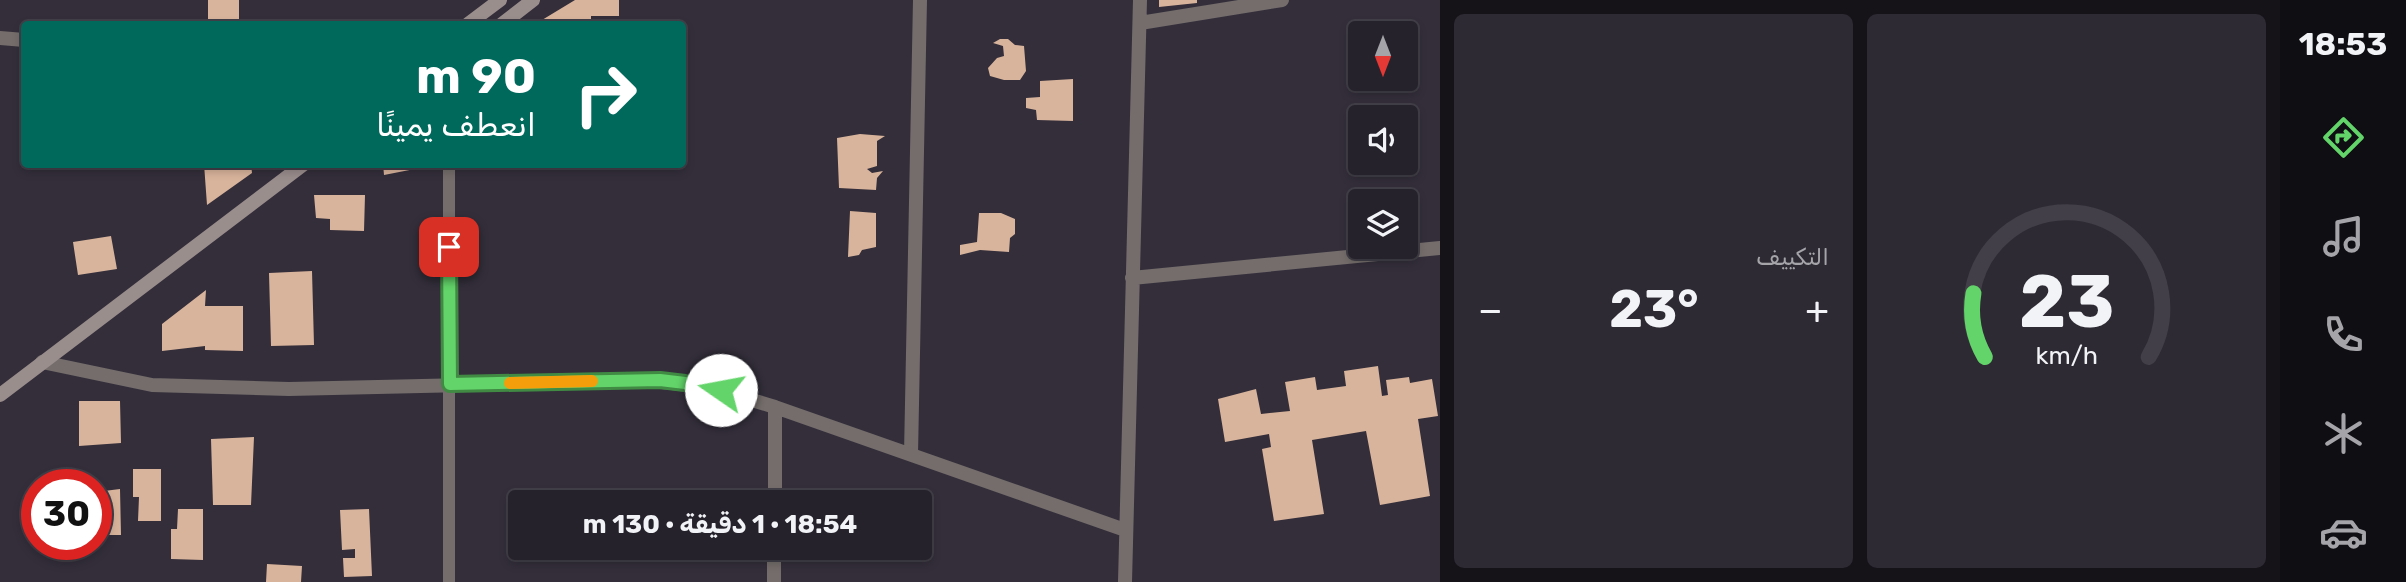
<!DOCTYPE html>
<html lang="ar">
<meta charset="utf-8">
<style>
body{margin:0;font-family:Rubik,Vazirmatn,sans-serif;background:#2e2a34;color:#f1f3f6;direction:rtl;height:100vh;display:flex;flex-direction:column;font-size:26px;white-space:nowrap}
*{box-sizing:border-box;margin:0}
p{font-size:23px;color:#a4a4a9}
.icon{flex:none;width:38px;height:38px;fill:none;stroke:currentColor;stroke-width:2;stroke-linecap:round;stroke-linejoin:round}
.map{position:relative;flex:1;overflow:hidden;direction:ltr}
.drawer{display:flex;flex-direction:column;gap:14px;padding:14px;background:#151318;width:840px}
.drawer>*{flex:none}
.banner{position:absolute;left:21px;top:21px;width:665px;height:147px;border-radius:7px;box-shadow:0 4px 10px #0003,0 0 0 2px #423f48;direction:rtl;background:#00695c;color:#fff;overflow:hidden}
.needle{width:46px;rotate:180deg}
.fabs{position:absolute;left:1348px;top:21px;display:grid;gap:14px}
.fabs a{display:grid;place-items:center;width:70px;height:70px;border-radius:7px;background:#26222c;box-shadow:0 4px 10px #0003,0 0 0 2px #423f48;font-size:35px}
.speed{position:absolute;left:21px;top:469px;display:flex;gap:14px;font-size:35px;font-weight:700;text-align:center}
.speed>*{display:grid;place-content:center;width:91px;height:91px;border-radius:50%;background:#26222c;box-shadow:0 4px 10px #0003,0 0 0 2px #423f48;line-height:1}
.speed .limit{border:10px solid #d22;background:#fff;color:#111}
.pin{position:absolute;display:grid;place-items:center;width:60px;height:60px;color:#fff;margin:-30px;border-radius:14px;box-shadow:0 4px 10px #0006}
.me{position:absolute;width:77px;margin:-38px;rotate:282deg;stroke-linejoin:round;filter:drop-shadow(0 0 5px #0008)}
.turn{display:flex;align-items:center;gap:24px;height:147px;padding:0 35px;font-size:32px}
.turn .icon{width:91px;height:91px;stroke-width:2.5}
.turn b{display:block;font-size:49px;line-height:60px}
.big{font-size:52px;font-weight:700;line-height:1.1}
.drawer .tile{flex:1;display:flex;flex-direction:column;justify-content:center;gap:10px;min-width:0;padding:0 24px;border-radius:10px;background:#2e2a34}
.drawer .dial{align-items:center;gap:0}
.dial svg{height:182px;overflow:visible;fill:none;stroke:#423f48;stroke-width:7;stroke-linecap:round;text-anchor:middle}
.dial text{fill:#f1f3f6;stroke:none}
.heat{display:flex;justify-content:space-between;align-items:center;font-size:38px;direction:ltr}
.drawer .tiles{flex:1;display:grid;gap:14px;grid-template-columns:repeat(2,1fr)}
.trip{position:absolute;left:508px;top:490px;width:424px;height:70px;border-radius:7px;background:#26222c;box-shadow:0 4px 10px #0003,0 0 0 2px #423f48;font-weight:700;line-height:70px;text-align:center;direction:rtl}
main{display:flex;flex:1;min-height:0}
.tabs{display:flex;flex-direction:column;width:126px;justify-content:space-around;align-items:center;background:#0f0e12;color:#a4a4a9}
.tabs .icon{width:49px;height:49px}
.tabs .on{color:#62d469}
.tabs b{font-size:32px;color:#f1f3f6}
.map>svg:first-child{display:block}
.building{fill:#d9b49c}
.lines{fill:none;stroke-linecap:round;stroke-linejoin:round}
.lane{stroke:#746d6c;stroke-width:12}
.street{stroke:#746d6c;stroke-width:14}
.secondary{stroke:#9a8e8d;stroke-width:14}
.route-casing{stroke:#408a44;stroke-width:18}
.route{stroke:#62d469;stroke-width:12}
.slow{stroke:#f59e0b;stroke-width:12}
</style>
<main>
<nav class="tabs">
<b>18:53</b>
<svg class="icon on" aria-label="directions" viewBox="0 0 24 24"><path d="M12 3l9 9-9 9-9-9zM9 14v-3h6M13 9l2 2-2 2"/></svg>
<svg class="icon" aria-label="music" viewBox="0 0 24 24"><path d="M9 18V5l10-2v13"/><circle cx="6" cy="18" r="3"/><circle cx="16" cy="16" r="3"/></svg>
<svg class="icon" aria-label="phone" viewBox="0 0 24 24"><path d="M5 4h4l2 5-3 2q2 4 5 5l2-3 5 2v4C11 20 4 13 5 4z"/></svg>
<svg class="icon" aria-label="climate" viewBox="0 0 24 24"><path d="M12 3v18M4 7l16 10M4 17L20 7"/></svg>
<svg class="icon" aria-label="car" viewBox="0 0 24 24"><path d="M5 17H2v-5l4-1 3-4h7l3 4 3 1v5h-3M9 17h6M6 11h13"/><circle cx="7" cy="17" r="2"/><circle cx="17" cy="17" r="2"/></svg>
</nav>
<section class="drawer">
<div class="tiles">
<div class="tile dial"><svg viewBox="0 0 100 80">
<path d="M14 69A42 42 0 1 1 86 69"/>
<path d="M14 69A42 42 0 0 1 9 41" stroke="#62d469"/>
<text x="50" y="56" font-size="32" font-weight="700">23</text>
<text x="50" y="72" font-size="11">km/h</text>
</svg></div>
<div class="tile"><p>التكييف</p>
<div class="heat"><a>−</a><b class="big">23°</b><a>+</a></div>
</div>
</div>
</section>
<div class="map">
<svg width="1440" height="582" viewBox="0 0 1440 582">
<rect width="100%" height="100%" fill="#332e3a"/>
<path class="building" d="M208 0H239V24H208Z
M575 0H619V16H591V24H543L542 20Z
M1159 0H1197V3L1159 7Z
M1000 39H1008L1015 45 1024 46 1026 71 1020 80H1004L990 76 988 68 997 58 1004 56 1003 46 993 43Z
M1073 79V121L1037 120 1036 110 1026 108V98L1040 97V81Z
M860 134 885 136 877 141V166L867 169 872 173 883 171 877 178 876 190 839 188 837 138Z
M204 164H251L252 173 207 205Z
M383 164H430V166L384 175Z
M314 195H365L364 231 330 230V219L316 218Z
M850 211 876 213V247L862 250 859 255 848 257Z
M979 213H1001L1015 219V234L1010 238 1009 252 980 250 960 255V245L977 242Z
M111 236 117 269 78 275 73 242Z
M312 271 314 345 271 346 269 273Z
M206 290 205 306H243V351L205 350V346L162 351V324Z
M1378 366 1382 396 1388 395 1386 380 1409 377 1410 383 1432 379 1438 416 1418 419 1430 496 1380 505 1366 431 1312 440 1324 514 1274 521 1262 449 1271 447 1269 434 1225 442 1218 399 1256 389 1261 414 1290 411 1285 382 1315 377 1317 390 1346 386 1344 371Z
M79 401H120L121 443 79 446Z
M254 437 251 505H213L211 439Z
M133 469H161V521H138L139 497H133Z
M120 489 121 535H96V492Z
M178 509H203V560L171 559V529H177Z
M369 509 372 576 344 577 343 558H355V549L342 550 340 510Z
M582 548H619L620 554 584 556Z
M267 564 302 566 301 582H266Z"/>
<g class="lines">
<path class="lane" d="M449 164V582"/>
<path class="street" d="M1140 23 1282 0
M0 38 24 40
M1132 278 1440 248
M42 362 152 385 289 389 635 381C686 381 727 392 775 407L1125 530
M911 454 920 0
M775 502V407
M774 582V548
M1125 582 1140 0"/>
<path class="secondary" d="M468 24 500 0
M502 24 533 0
M0 395 304 164"/>
</g>
<g class="lines">
<g class="route-casing">
<path id="route" d="M449 247 450 384 660 380 685 383 721 390"/>
</g>
<use href="#route" class="route"/>
<path class="slow" d="M510 383 592 381"/>
</g>
</svg>
<div class="fabs">
<a><svg class="needle" viewBox="-14 -14 28 28"><path d="M0-13l5 13h-10z" fill="#e53935"/><path d="M0 13l5-13h-10z" fill="#a4a4a9"/></svg></a>
<a><svg class="icon" aria-label="sound" viewBox="0 0 24 24"><path d="M4 9h4l5-4v14l-5-4H4zM17 9q2 3 0 6"/></svg></a>
<a><svg class="icon" aria-label="layers" viewBox="0 0 24 24"><path d="M12 4l9 5-9 5-9-5zM3 14l9 5 9-5"/></svg></a>
</div>
<div class="speed"><div class="limit">30</div></div>
<div class="pin" style="left:449px;top:247px;background:#d93025"><svg class="icon" aria-label="arrive" viewBox="0 0 24 24"><path d="M6 21V4h12l-3 4 3 4H6"/></svg></div>
<svg class="me" style="left:721px;top:390px" viewBox="-20 -20 40 40"><circle r="19" fill="#fff"/><path d="M0-13L10 11 0 6-10 11z" fill="#62d469"/></svg>
<div class="trip">18:54 · 1 دقيقة · 130 m</div>
<div class="banner">
<div class="turn"><svg class="icon" aria-label="right" viewBox="0 0 24 24"><path d="M7 20v-9h11M14 6l5 5-5 5"/></svg><div><b>90 m</b>انعطف يمينًا</div></div>
</div>
</div>
</main>
